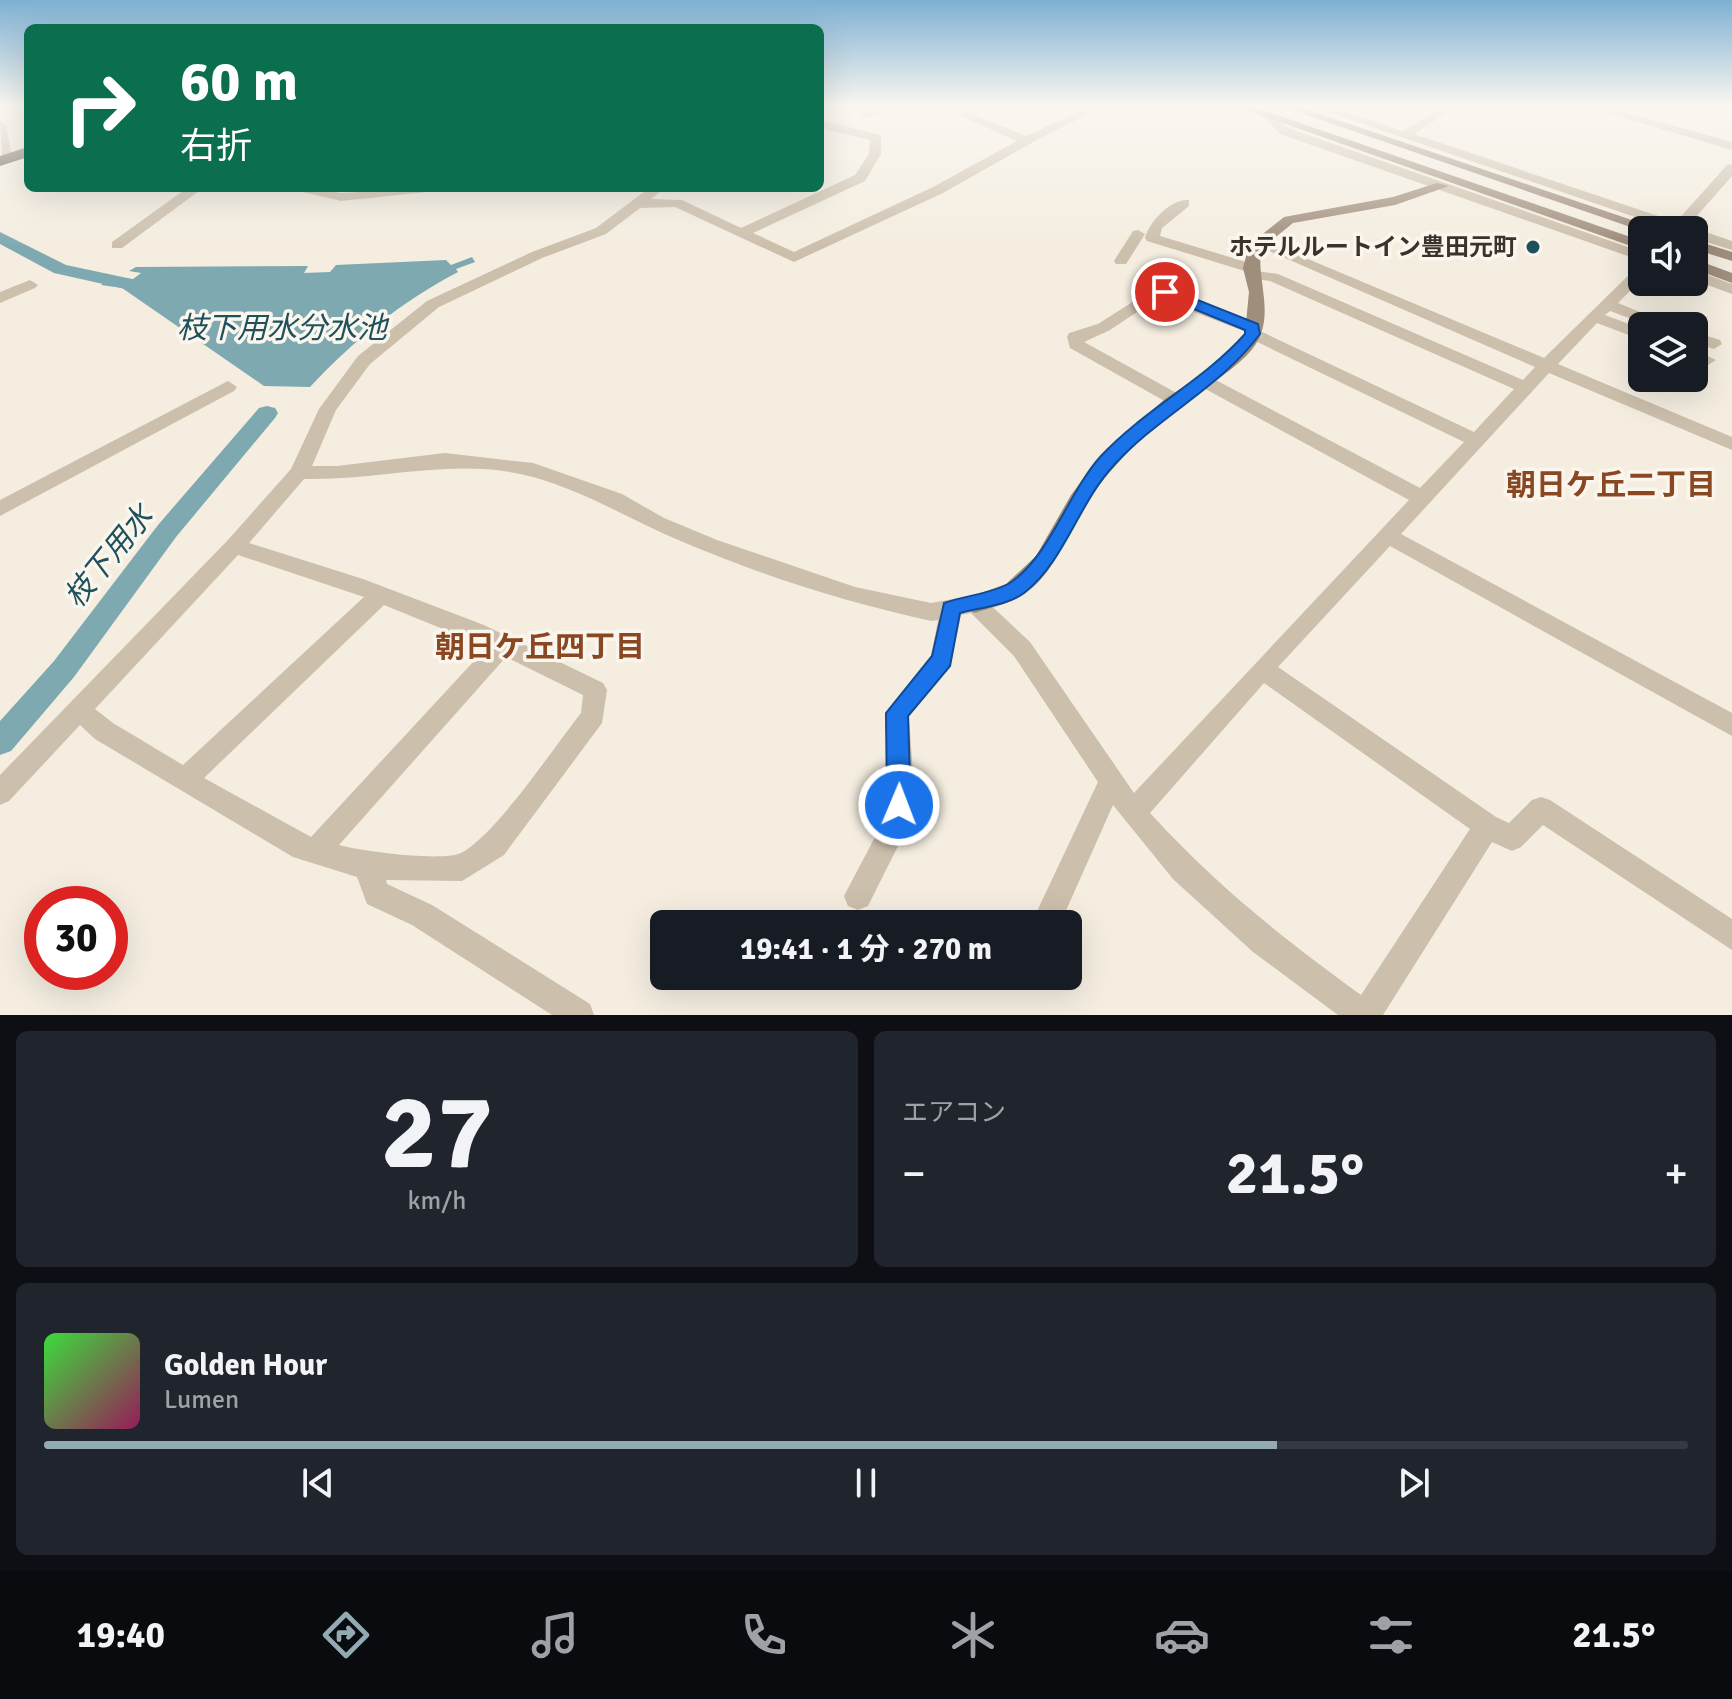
<!DOCTYPE html>
<html lang="ja">
<meta charset="utf-8">
<style>
body{margin:0;font-family:Signika,"Noto Sans JP",sans-serif;background:#20242c;color:#f1f3f6;height:100vh;display:flex;flex-direction:column;font-size:30px;white-space:nowrap}
*{box-sizing:border-box;margin:0}
p{font-size:26px;color:#9ea1a6}
.icon{flex:none;width:44px;height:44px;fill:none;stroke:currentColor;stroke-width:2;stroke-linecap:round;stroke-linejoin:round}
.map{position:relative;height:1015px;overflow:hidden}
.drawer{display:flex;flex-direction:column;gap:16px;padding:16px;background:#0d0f14;flex:1}
.drawer>*{flex:none}
.top-card{position:absolute;left:24px;top:24px;width:800px;height:168px;border-radius:12px;box-shadow:0 8px 32px #0002;background:#0b6e4f;color:#fff;overflow:hidden}
.tools{position:absolute;left:1628px;top:216px;display:grid;gap:16px}
.tools a{display:grid;place-items:center;width:80px;height:80px;border-radius:12px;background:#171b24;box-shadow:0 8px 32px #0002;font-size:40px}
.speed{position:absolute;left:24px;top:886px;display:flex;gap:16px;font-size:40px;font-weight:700;text-align:center}
.speed>*{display:grid;place-content:center;width:104px;height:104px;border-radius:50%;background:#171b24;box-shadow:0 8px 32px #0002;line-height:1}
.speed .limit{border:12px solid #d22;background:#fff;color:#111}
.pin{position:absolute;display:grid;place-items:center;width:68px;height:68px;color:#fff;margin:-34px;border:4px solid #fff;border-radius:50%;box-shadow:0 2px 8px #0007}
.me{position:absolute;width:88px;margin:-44px;rotate:1deg;stroke-linejoin:round;filter:drop-shadow(0 0 6px #0008)}
.turn{display:flex;align-items:center;gap:28px;height:168px;padding:0 24px;font-size:36px}
.turn .icon{width:104px;height:104px;stroke-width:2.5}
.turn b{display:block;font-size:56px;line-height:68px}
.big{font-size:60px;font-weight:700;line-height:1.1}
.drawer .tile{flex:1;display:flex;flex-direction:column;justify-content:center;gap:12px;min-width:0;padding:0 28px;border-radius:12px;background:#20242c}
.drawer .dial{align-items:center;gap:0}
.dial b{font-size:104px;line-height:1}
.song{display:flex;align-items:center;gap:24px}
.cover{width:96px;height:96px;border-radius:12px;background:linear-gradient(135deg,hsl(120 70% 55%),hsl(330 70% 35%))}
.played{height:8px;border-radius:4px;background:linear-gradient(90deg,#92aab1 75%,#363941 75%)}
.keys{display:flex;justify-content:space-around;direction:ltr}
.heat{display:flex;justify-content:space-between;align-items:center;font-size:44px;direction:ltr}
.drawer .tiles{flex:1;display:grid;gap:16px;grid-template-columns:1fr 1fr}
.tile:last-child{grid-column:span 2}
.trip{position:absolute;left:650px;top:910px;width:432px;height:80px;border-radius:12px;background:#171b24;box-shadow:0 8px 32px #0002;font-weight:700;line-height:80px;text-align:center}
.dock{display:flex;height:128px;justify-content:space-around;align-items:center;background:#090b0e;color:#9ea1a6}
.dock .icon{width:56px;height:56px}
.dock .current{color:#92aab1}
.dock b{font-size:36px;color:#f1f3f6}
.map>svg:first-child{display:block}
.water{fill:#7fa9b1}
.lines{fill:none;stroke-linecap:round;stroke-linejoin:round}
.canal{fill:#7fa9b1;fill-rule:evenodd}
.street{fill:#ccbfac;fill-rule:evenodd}
.secondary{fill:#a08e7d;fill-rule:evenodd}
.highway{fill:#5b4d42;fill-rule:evenodd}
.route{fill:#1a73e8;stroke:#114b97;stroke-width:2}
.poi-dot{fill:#1f515d;stroke:#fbf6ed;stroke-width:3}
.labels{text-anchor:middle;dominant-baseline:central;stroke-width:7;stroke-linejoin:round;paint-order:stroke}
.far-poi-label{font-size:24px;font-weight:bold;fill:#3a322b;stroke:#fbf6ed;text-anchor:end}
.water-label{font-size:30px;font-style:italic;fill:#1f515d;stroke:#fbf6ed}
.neighbourhood-label{font-size:30px;font-weight:bold;fill:#8a4822;stroke:#fbf6ed}
</style>
<div class="map">
<svg width="1732" height="1015" viewBox="0 0 1732 1015">
<rect width="100%" height="100%" fill="#f4ede0"/>
<path class="water" d="M472 257 475 262 456 269 458 272C400 303 355 339 310 387L264 386 122 288 101 285 111 278 133 279 141 273 129 271 136 267 308 266 304 273 330 272 336 265 446 260 451 265Z"/>
<g class="lines">
<path class="canal" d="M0 232 66 265 146 282 148 286 139 292 54 273 0 244Z
M267 406 275 408 278 413 275 418 176 537 74 677 11 751 0 755V721L54 661 158 525 259 408Z"/>
<path class="street" d="M880 105H896L867 118 857 115Z
M936 105H951L1026 136 1092 105H1107L1042 137 943 193 794 262 675 207 640 208 606 234 542 258 439 307 370 364 336 410 312 466H337L445 453 533 463 622 494 664 518 717 540 855 587 931 603 975 595 983 598 1030 642 1134 793 1409 500 1198 385 1195 381 1198 377H1210L1420 488 1464 442 1247 337 1246 332 1158 298 1110 330 1084 342 1182 396 1185 400 1182 404H1170L1070 348 1067 337 1069 333 1098 324 1156 287 1258 325V330L1474 432 1514 389 1270 281 1249 278 1248 272 1147 241 1145 238C1149 222 1171 198 1189 200V206L1162 228 1160 236 1256 265 1257 271 1278 274 1523 380 1535 367 1253 244 1265 241 1544 358 1637 267 1642 265V279L1618 303 1674 326H1651L1610 311 1605 315 1642 329V340L1597 323 1558 364 1732 437V450L1549 373 1401 534 1732 713V736L1390 546 1278 667 1496 817 1509 823 1532 800 1541 797 1550 800 1732 919V950L1543 825 1521 847 1512 851 1492 842 1383 1015H1338L1253 952 1173 879 1113 805 1060 924H1031L1098 782 1014 656 971 613 961 615 950 667 909 716 914 789 910 822 868 906 858 910 848 906 844 896 884 820 888 789 885 713 931 656 938 620 931 621C846 602 763 576 683 542 632 521 587 492 533 477 457 456 381 481 304 479L249 543 363 579 484 625 603 683 607 690 602 723 504 855 462 881 386 880 387 884 432 905 590 1004 594 1015H552L412 925 367 904 357 877 293 857 95 739 80 725 9 801 0 805V775L227 541 291 469 319 409 358 356 427 301 532 252 596 228 649 188H665L651 199 682 200 741 228 855 175 869 154 870 140 820 128V120L881 135V154L865 181 753 233 794 252 933 187 1017 141ZM238 555 364 597 183 765 113 723 95 709ZM384 605 487 647 311 837 204 778ZM506 657 583 695 581 713C554 747 496 835 461 853 443 862 360 851 339 845ZM1264 683 1470 829 1361 995C1281 937 1217 886 1150 813Z
M1308 105H1324L1403 131 1445 105H1458L1414 134 1676 222 1727 165 1732 164V176L1688 226 1732 241V250L1694 238V230H1673Z
M1581 105H1598L1732 142V150Z
M1268 111 1288 128 1642 252V261L1280 134 1262 115Z
M0 121 6 125 13 162 2 159Z
M187 188H203L122 248H112V242Z
M286 188H315L341 193 434 188 427 192 341 201Z
M1138 230 1145 234 1128 261 1126 264H1116L1114 261 1133 231Z
M1694 270 1732 284V294L1694 280Z
M30 280 38 285 35 288 0 303V292Z
M1694 332 1720 340 1722 344 1714 349 1694 343Z
M1694 350 1716 360 1708 365 1694 361Z
M228 381 237 387 234 391 0 516V500Z"/>
<path class="secondary" d="M1232 105H1248L1642 241V250Z
M1278 105H1294L1661 230 1642 231Z
M1437 183 1449 186 1395 205 1293 223 1261 249C1257 277 1271 306 1261 334 1250 365 1198 389 1175 409 1142 437 1111 466 1087 502 1066 533 1055 576 1021 596 1008 604 989 608 975 613L967 610 964 604 967 598 1006 584 1036 556 1071 495 1101 455 1165 399 1219 363 1245 333 1249 292 1243 268 1249 245 1284 217 1393 197Z
M1694 240 1732 252V261L1694 249Z
M1694 259 1732 273V283L1694 269Z"/>
<path class="highway" d="M28 147V157L0 166V156Z"/>
</g>
<linearGradient id="sky" x2="0" y2="1"><stop stop-color="#7eb0d2"/><stop offset="0.43" stop-color="#faf7f1"/><stop offset="1" stop-color="#faf7f1" stop-opacity="0"/></linearGradient>
<rect width="1732" height="247" fill="url(#sky)"/>
<path class="route" d="M1160 289H1170L1258 324 1260 334C1221 387 1159 416 1115 464 1078 503 1066 560 1024 593 1008 605 979 608 960 613L950 666 908 716 911 805 907 813 899 816 891 813 887 805 886 713 932 656 944 603C963 596 990 594 1008 584 1049 559 1068 492 1101 456 1145 409 1203 381 1245 334V330L1160 295Z"/>
<circle class="poi-dot" cx="1533" cy="247" r="8"/>
<g class="labels">
<g class="far-poi-label">
<text x="1517" y="247">ホテルルートイン豊田元町</text>
</g>
<g class="water-label">
<text x="282" y="328">枝下用水分水池</text>
<text transform="translate(109 557) rotate(-51)">枝下用水</text>
</g>
<g class="neighbourhood-label">
<text x="1611" y="485">朝日ケ丘二丁目</text>
<text x="540" y="647">朝日ケ丘四丁目</text>
</g>
</g>
</svg>
<div class="tools">
<a><svg class="icon" aria-label="sound" viewBox="0 0 24 24"><path d="M4 9h4l5-4v14l-5-4H4zM17 9q2 3 0 6"/></svg></a>
<a><svg class="icon" aria-label="layers" viewBox="0 0 24 24"><path d="M12 4l9 5-9 5-9-5zM3 14l9 5 9-5"/></svg></a>
</div>
<div class="speed"><div class="limit">30</div></div>
<div class="pin" style="left:1165px;top:292px;background:#d93025"><svg class="icon" aria-label="arrive" viewBox="0 0 24 24"><path d="M6 21V4h12l-3 4 3 4H6"/></svg></div>
<svg class="me" style="left:899px;top:805px" viewBox="-20 -20 40 40"><circle r="17" fill="#1a73e8" stroke="#fff" stroke-width="3"/><path d="M0-11L8 9 0 5-8 9z" fill="#fff"/></svg>
<div class="trip">19:41 · 1 分 · 270 m</div>
<div class="top-card">
<div class="turn"><svg class="icon" aria-label="right" viewBox="0 0 24 24"><path d="M7 20v-9h11M14 6l5 5-5 5"/></svg><div><b>60 m</b>右折</div></div>
</div>
</div>
<section class="drawer">
<div class="tiles">
<div class="tile dial"><b>27</b><p>km/h</p></div>
<div class="tile"><p>エアコン</p>
<div class="heat"><a>−</a><b class="big">21.5°</b><a>+</a></div>
</div>
<div class="tile">
<div class="song"><i class="cover"></i><div><b>Golden Hour</b><p>Lumen</p></div></div>
<div class="played"></div>
<div class="keys"><svg class="icon" aria-label="previous" viewBox="0 0 24 24"><path d="M18 5L8 12l10 7zM5 5v14"/></svg><svg class="icon" aria-label="pause" viewBox="0 0 24 24"><path d="M8 5v14M16 5v14"/></svg><svg class="icon" aria-label="next" viewBox="0 0 24 24"><path d="M6 5l10 7-10 7zM19 5v14"/></svg></div>
</div>
</div>
</section>
<nav class="dock">
<b>19:40</b>
<svg class="icon current" aria-label="directions" viewBox="0 0 24 24"><path d="M12 3l9 9-9 9-9-9zM9 14v-3h6M13 9l2 2-2 2"/></svg>
<svg class="icon" aria-label="music" viewBox="0 0 24 24"><path d="M9 18V5l10-2v13"/><circle cx="6" cy="18" r="3"/><circle cx="16" cy="16" r="3"/></svg>
<svg class="icon" aria-label="phone" viewBox="0 0 24 24"><path d="M5 4h4l2 5-3 2q2 4 5 5l2-3 5 2v4C11 20 4 13 5 4z"/></svg>
<svg class="icon" aria-label="climate" viewBox="0 0 24 24"><path d="M12 3v18M4 7l16 10M4 17L20 7"/></svg>
<svg class="icon" aria-label="car" viewBox="0 0 24 24"><path d="M5 17H2v-5l4-1 3-4h7l3 4 3 1v5h-3M9 17h6M6 11h13"/><circle cx="7" cy="17" r="2"/><circle cx="17" cy="17" r="2"/></svg>
<svg class="icon" aria-label="filters" viewBox="0 0 24 24"><path d="M4 7h16M4 17h16"/><circle cx="9" cy="7" r="2"/><circle cx="15" cy="17" r="2"/></svg>
<b>21.5°</b>
</nav>
